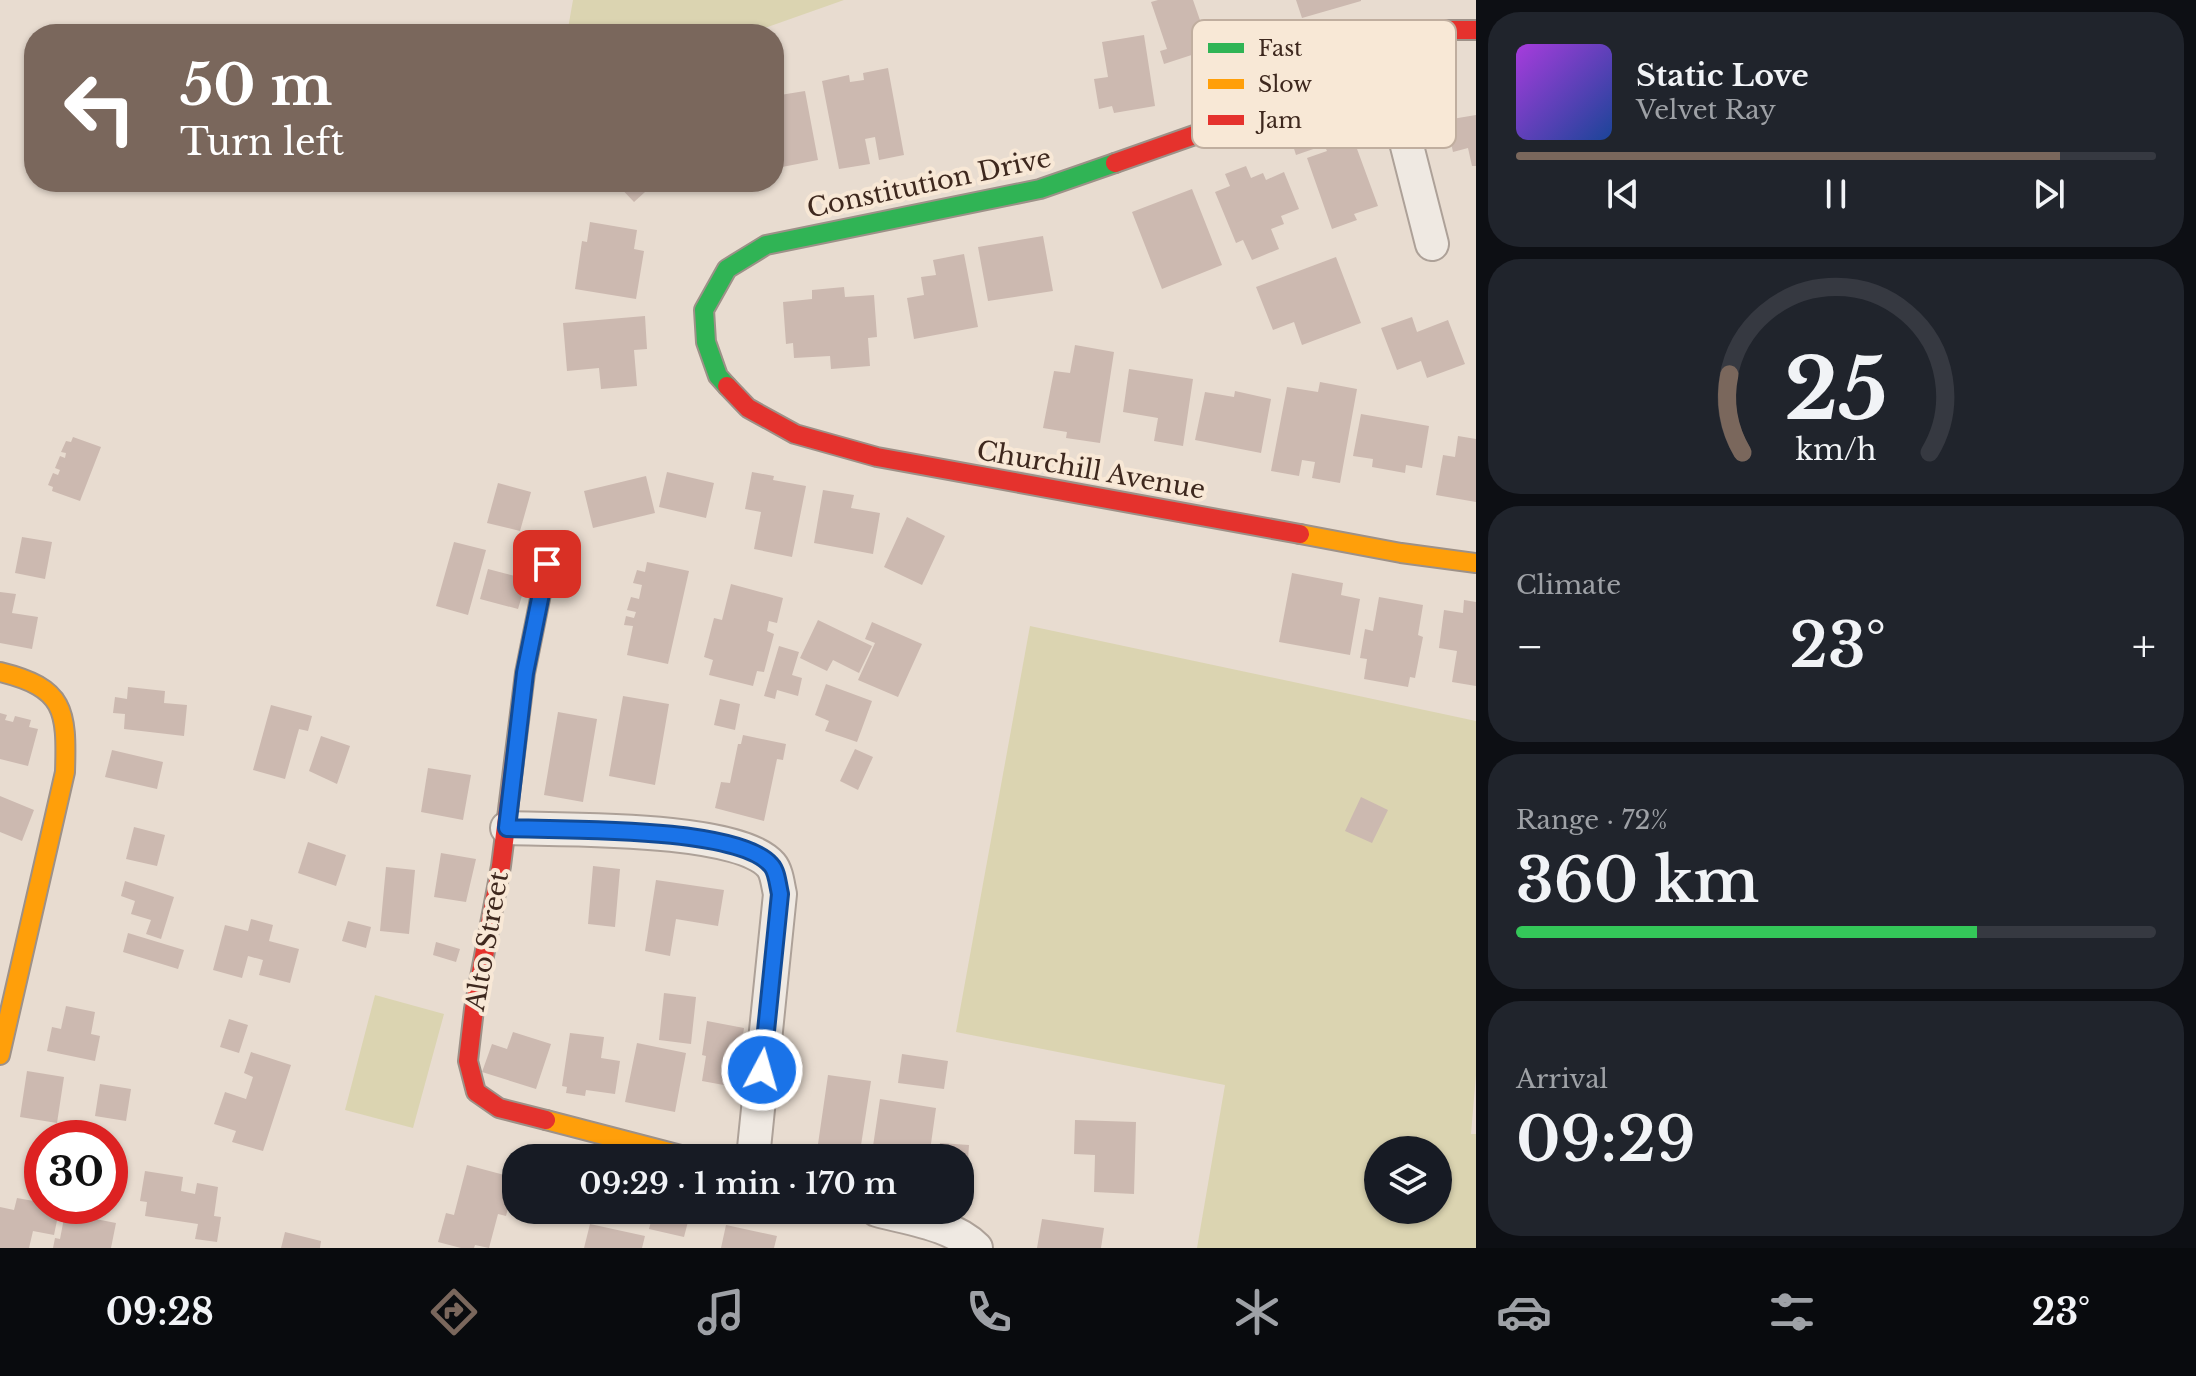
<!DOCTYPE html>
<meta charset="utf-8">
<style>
body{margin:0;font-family:"Libre Baskerville",serif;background:#20242c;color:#f1f3f6;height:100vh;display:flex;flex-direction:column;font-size:30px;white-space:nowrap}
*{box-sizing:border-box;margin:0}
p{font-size:26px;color:#9ea1a6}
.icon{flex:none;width:44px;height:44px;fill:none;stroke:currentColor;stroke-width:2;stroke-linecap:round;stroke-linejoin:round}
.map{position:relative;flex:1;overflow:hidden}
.sheet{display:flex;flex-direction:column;gap:12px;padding:12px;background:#0d0f14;width:720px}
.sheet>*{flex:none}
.hud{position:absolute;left:24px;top:24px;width:760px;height:168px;border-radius:32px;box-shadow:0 2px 6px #0004;background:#7a675c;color:#fff;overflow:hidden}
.controls{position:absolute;left:1364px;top:1136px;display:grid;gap:16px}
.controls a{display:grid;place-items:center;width:88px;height:88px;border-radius:50%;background:#171b24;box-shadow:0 2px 6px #0004;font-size:40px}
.speed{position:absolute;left:24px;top:1120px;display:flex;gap:16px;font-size:40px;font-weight:700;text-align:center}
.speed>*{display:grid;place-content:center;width:104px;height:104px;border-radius:50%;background:#171b24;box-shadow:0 2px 6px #0004;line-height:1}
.speed .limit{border:12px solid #d22;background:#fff;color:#111}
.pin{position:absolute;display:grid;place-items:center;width:68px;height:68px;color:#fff;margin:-34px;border-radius:16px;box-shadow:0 4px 12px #0006}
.me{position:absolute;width:88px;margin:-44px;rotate:6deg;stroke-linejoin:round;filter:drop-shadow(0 0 6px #0008)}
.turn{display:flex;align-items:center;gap:28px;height:168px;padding:0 24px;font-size:36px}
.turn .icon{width:104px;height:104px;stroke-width:2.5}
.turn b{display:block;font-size:56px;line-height:68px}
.big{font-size:60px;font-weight:600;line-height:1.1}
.sheet .tile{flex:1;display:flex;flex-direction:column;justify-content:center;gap:12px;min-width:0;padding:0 28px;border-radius:32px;background:#20242c}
.sheet .dial{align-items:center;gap:0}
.dial svg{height:208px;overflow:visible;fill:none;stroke:#363941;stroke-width:7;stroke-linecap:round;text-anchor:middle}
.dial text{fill:#f1f3f6;stroke:none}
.song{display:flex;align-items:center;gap:24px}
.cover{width:96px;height:96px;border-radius:12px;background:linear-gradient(135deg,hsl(280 70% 55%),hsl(220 70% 35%))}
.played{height:8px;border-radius:4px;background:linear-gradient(90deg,#7a675c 85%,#363941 85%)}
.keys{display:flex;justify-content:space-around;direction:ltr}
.heat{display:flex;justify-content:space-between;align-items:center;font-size:44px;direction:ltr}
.charge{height:12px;border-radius:6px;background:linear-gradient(90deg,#34c759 72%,#363941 0)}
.trip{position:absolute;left:502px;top:1144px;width:472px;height:80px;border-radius:32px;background:#171b24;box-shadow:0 2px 6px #0004;font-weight:600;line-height:80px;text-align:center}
.dock{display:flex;height:128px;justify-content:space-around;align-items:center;background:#090b0e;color:#9ea1a6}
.dock .icon{width:56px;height:56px}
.dock .on{color:#7a675c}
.dock b{font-size:36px;color:#f1f3f6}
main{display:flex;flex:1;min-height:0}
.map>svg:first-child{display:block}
.green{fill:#dbd4b1;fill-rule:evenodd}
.building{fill:#ccb9b0}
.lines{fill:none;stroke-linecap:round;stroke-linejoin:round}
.street-casing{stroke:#ada198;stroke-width:36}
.fast-casing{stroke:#9d9188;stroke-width:22}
.slow-casing{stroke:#9d9188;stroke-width:22}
.jam-casing{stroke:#9d9188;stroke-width:22}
.street{stroke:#efe9e2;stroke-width:32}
.fast{stroke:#30b455;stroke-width:18}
.slow{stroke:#ff9f0a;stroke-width:18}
.jam{stroke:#e5322d;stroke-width:18}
.route-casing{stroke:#114b97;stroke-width:20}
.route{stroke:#1a73e8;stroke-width:14}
.labels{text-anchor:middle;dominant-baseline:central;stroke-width:8;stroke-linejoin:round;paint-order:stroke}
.street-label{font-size:26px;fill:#3e281e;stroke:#f8e8d6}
.key{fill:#f8e8d6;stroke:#c0ae9f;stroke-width:2}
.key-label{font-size:22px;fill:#3e281e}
</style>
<main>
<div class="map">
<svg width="1476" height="1248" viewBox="0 0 1476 1248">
<rect width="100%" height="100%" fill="#e8dcd0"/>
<path class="green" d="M573 0H844L748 34H567Z
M1030 626 1476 721V1075L1471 1134H1476V1248H1197L1225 1085 956 1032ZM1378 1150H1438V1210H1378Z
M375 995 444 1014 413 1128 345 1110Z"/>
<path class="building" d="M1158 0H1193L1210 49 1164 64 1160 51 1167 49 1151 2Z
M1296 0H1361V1L1302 18Z
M1144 35 1155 106 1114 113 1112 106 1099 109 1094 79 1108 77 1102 42Z
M888 68 904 155 879 160 875 137 865 139 870 164 839 169 822 81 849 75 850 82 864 80 863 73Z
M805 91 818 160 782 167 774 126V96Z
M1476 115V166H1472L1468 148 1453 152 1446 120Z
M1312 119 1322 146 1296 155 1287 127Z
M1353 138 1378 206 1354 214 1357 220 1332 229 1307 158 1327 151 1325 147Z
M1246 166 1251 178 1263 173 1266 180 1284 172 1299 209 1281 216 1284 224 1271 229 1279 249 1252 260 1243 240 1236 243 1215 192 1230 186 1225 174Z
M615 182H656L634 202Z
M1192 189 1222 265 1162 289 1132 212Z
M590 222 637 230 634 249 644 251 636 299 575 289 582 241 587 242Z
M1043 236 1053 291 988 301 978 247Z
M964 254 978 327 914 339 907 298 924 295 921 277 936 275 933 260Z
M1336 257 1361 323 1302 345 1294 322 1273 330 1256 287Z
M844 287 845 297 874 295 877 337 868 338 870 366 831 369 830 356 794 358 793 343 786 344 783 302 812 299V290Z
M645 316 647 349 634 350 637 386 601 389 599 368 567 371 563 323Z
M1412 317 1417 332 1448 320 1465 364 1427 378 1421 361 1397 370 1381 328Z
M1075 345 1114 352 1100 443 1066 438 1067 432 1043 428 1054 371 1070 373Z
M1129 369 1193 379 1183 446 1154 441 1158 418 1123 412Z
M1320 382 1357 389 1340 483 1312 478 1315 462 1302 460 1299 476 1271 471 1287 387 1318 392Z
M1235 391 1271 399 1261 453 1195 440 1205 392 1234 397Z
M1361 414 1429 426 1422 468 1406 465 1405 473 1372 467 1373 459 1353 456Z
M1458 436 1476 439V502L1436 495 1443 455 1455 457Z
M73 437 101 447 80 501 52 491 53 487 48 485 53 473 58 475 60 470 55 468 60 456 65 458 66 453 61 452 66 441 71 442Z
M667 472 714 483 706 518 659 507Z
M752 472 774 476 773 480 806 486 792 557 754 549 761 512 745 509Z
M646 476 655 513 593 528 584 491Z
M498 483 531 492 520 531 487 523Z
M823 490 854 495 851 508 880 513 873 554 814 543Z
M907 517 945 536 922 585 884 567Z
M22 537 52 542 45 579 15 573Z
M454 542 486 550 468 615 436 606Z
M647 562 689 571 668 664 627 655 633 626 624 625 626 616 634 618 636 612 627 610 631 597 639 599 642 585 633 583 637 570 645 572Z
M488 569 527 579 518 609 480 599Z
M1292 573 1343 583 1341 595 1360 599 1350 655 1279 642Z
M731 584 783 598 777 623 769 621 767 631 774 634 764 672 757 671 753 686 709 675 713 660 704 657 714 618 722 620Z
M0 592 16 594 12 613 38 617 32 649 0 643Z
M1379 597 1423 605 1418 635 1423 637 1415 678 1410 677 1408 687 1364 679 1367 659 1360 658 1365 629 1373 631Z
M1464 600 1476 602V686L1452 682 1457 651 1439 648 1444 610 1463 613Z
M818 620 872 646 859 673 833 660 827 671 800 658Z
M872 622 922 644 898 697 858 680 875 643 865 639Z
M779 646 799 652 792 675 802 678 798 696 777 690 775 699 764 696Z
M826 684 872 701 857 742 825 731 829 721 815 715Z
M128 687 165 691 164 703 187 705 184 736 124 729 125 714 113 713 115 697 127 699Z
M623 696 669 704 655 785 609 776Z
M720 699 740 704 735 730 714 725Z
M271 705 312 716 308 731 299 729 285 779 253 770Z
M558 712 597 719 583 802 544 795Z
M0 713 7 715 5 720 13 722 15 716 31 720 29 727 38 729 28 766 0 759Z
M743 735 786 744 783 760 777 759 764 821 715 808 721 782 730 783 738 744H741Z
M321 736 350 746 337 784 309 771Z
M855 749 873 757 858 790 840 781Z
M112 750 163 762 157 789 105 777Z
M428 768 471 775 463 820 421 812Z
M0 796 34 810 22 841 0 832Z
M1361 797 1388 810 1372 843 1345 831Z
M134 827 165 835 157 866 126 859Z
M308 842 346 855 336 886 298 873Z
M441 853 476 859 466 902 434 897Z
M593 866 620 869 615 927 588 924Z
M386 867 415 870 409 934 380 931Z
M656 880 724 890 718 926 676 919 670 956 645 951Z
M125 881 174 897 161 939 146 934 151 920 131 914 135 901 121 896Z
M251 919 273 925 269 941 299 949 290 983 259 975 263 960 248 956 242 978 213 970 225 925 248 931Z
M348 921 371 927 366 948 342 941Z
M128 933 184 950 178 969 123 952Z
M436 942 460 949 456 962 433 955Z
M664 993 696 997 691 1044 659 1040Z
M66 1006 95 1012 91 1034 100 1036 95 1061 47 1051 52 1027 61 1029Z
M229 1019 248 1025 239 1053 220 1047Z
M707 1021 744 1028 739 1062 733 1061 729 1086 702 1081 706 1056 702 1055Z
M513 1032 551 1044 536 1089 482 1072 492 1044 507 1049Z
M570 1033 604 1037 601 1058 620 1061 615 1094 586 1090 585 1096 566 1093 567 1087 562 1086Z
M637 1043 686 1053 675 1112 625 1102Z
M251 1052 291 1065 263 1151 232 1142 236 1131 214 1124 225 1092 246 1099 253 1077 244 1073Z
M902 1054 948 1061 944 1089 898 1083Z
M27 1071 64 1077 57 1123 20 1117Z
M828 1075 871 1081 859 1158H816Z
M100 1084 131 1089 126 1121 95 1116Z
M880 1099 936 1108 929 1158H881V1155L872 1153Z
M1075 1120 1136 1122 1134 1194 1094 1192 1095 1155 1074 1154Z
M940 1143 969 1145 965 1204H960V1158H939Z
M467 1165 516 1178 506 1216 498 1214 489 1248 475 1245 474 1248H461L438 1242 446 1213 454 1215Z
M145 1171 183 1177 181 1191 195 1194 197 1183 218 1187 214 1216 221 1217 217 1242 195 1239 198 1224 145 1216 147 1202 140 1201Z
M41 1194 42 1206H60L54 1235 33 1231 29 1248H0V1207L14 1210 17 1198 39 1202Z
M654 1210 690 1214 684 1237 649 1229Z
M65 1213 116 1223 111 1248H53L55 1238 60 1239Z
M1042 1219 1104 1228 1101 1248H1037Z
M590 1224 645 1236 642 1248H584Z
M726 1225 777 1236 774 1248H721Z
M285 1232 321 1241 320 1248H281Z"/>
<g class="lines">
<g class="street-casing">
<path id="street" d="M1383 52 1432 244
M507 828C561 830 738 826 771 865 777 872 778 886 780 894L753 1158
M877 1210C909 1219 952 1224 976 1248"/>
</g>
<g class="fast-casing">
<path id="fast" d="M727 386 718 376 706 342 704 310 727 269 766 245 1040 189 1115 163"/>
</g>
<g class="slow-casing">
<path id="slow" d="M1300 534 1401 553 1476 563
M0 672C65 688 67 710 65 772L0 1055
M546 1120 692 1158"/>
</g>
<g class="jam-casing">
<path id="jam" d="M1115 163 1203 132 1359 61 1443 30H1476
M727 386 748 408 795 434 877 457 1300 534
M546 1120 499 1108 476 1092 468 1061 474 1009 501 866 525 673 547 564"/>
</g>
<use href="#street" class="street"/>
<use href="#fast" class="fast"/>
<use href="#slow" class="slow"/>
<use href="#jam" class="jam"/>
</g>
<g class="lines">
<g class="route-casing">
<path id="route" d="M547 564 525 673 507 828C561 830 738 826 771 865 777 871 778 886 780 894L762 1070"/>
</g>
<use href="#route" class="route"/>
</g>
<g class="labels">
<g class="street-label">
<text transform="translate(929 183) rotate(-12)">Constitution Drive</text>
<text transform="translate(1091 470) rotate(10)">Churchill Avenue</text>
<text transform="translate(487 941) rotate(-80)">Alto Street</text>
</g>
</g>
<rect x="1192" y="20" width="264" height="128" rx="12" class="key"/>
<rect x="1208" y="43" width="36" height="10" fill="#30b455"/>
<rect x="1208" y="79" width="36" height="10" fill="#ff9f0a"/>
<rect x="1208" y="115" width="36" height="10" fill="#e5322d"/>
<g class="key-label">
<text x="1258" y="56">Fast</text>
<text x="1258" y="92">Slow</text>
<text x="1258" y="128">Jam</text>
</g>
</svg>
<div class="controls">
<a><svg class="icon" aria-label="layers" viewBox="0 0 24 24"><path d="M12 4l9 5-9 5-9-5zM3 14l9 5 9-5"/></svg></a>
</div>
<div class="speed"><div class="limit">30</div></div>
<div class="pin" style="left:547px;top:564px;background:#d93025"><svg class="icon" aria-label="arrive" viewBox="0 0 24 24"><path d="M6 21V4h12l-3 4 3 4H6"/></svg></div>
<svg class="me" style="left:762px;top:1070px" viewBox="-20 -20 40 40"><circle r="17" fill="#1a73e8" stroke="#fff" stroke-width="3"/><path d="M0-11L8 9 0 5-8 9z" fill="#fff"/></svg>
<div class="trip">09:29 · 1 min · 170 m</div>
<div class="hud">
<div class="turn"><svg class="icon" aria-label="left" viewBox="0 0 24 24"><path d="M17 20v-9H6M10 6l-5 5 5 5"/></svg><div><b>50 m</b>Turn left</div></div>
</div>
</div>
<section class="sheet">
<div class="tile">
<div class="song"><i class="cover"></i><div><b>Static Love</b><p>Velvet Ray</p></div></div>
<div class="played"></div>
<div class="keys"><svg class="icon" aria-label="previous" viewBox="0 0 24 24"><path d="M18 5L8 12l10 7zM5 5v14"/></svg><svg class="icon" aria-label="pause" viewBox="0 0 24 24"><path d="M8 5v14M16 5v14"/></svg><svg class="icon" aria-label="next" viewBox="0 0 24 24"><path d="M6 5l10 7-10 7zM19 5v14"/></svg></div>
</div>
<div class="tile dial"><svg viewBox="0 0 100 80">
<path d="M14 69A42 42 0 1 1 86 69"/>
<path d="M14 69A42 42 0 0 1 9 39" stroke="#7a675c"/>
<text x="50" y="56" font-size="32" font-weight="700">25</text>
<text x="50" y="72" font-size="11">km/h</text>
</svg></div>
<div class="tile"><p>Climate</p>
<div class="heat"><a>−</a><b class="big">23°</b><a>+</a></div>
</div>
<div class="tile"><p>Range · 72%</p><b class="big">360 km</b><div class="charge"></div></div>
<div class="tile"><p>Arrival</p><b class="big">09:29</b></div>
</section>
</main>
<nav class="dock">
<b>09:28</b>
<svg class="icon on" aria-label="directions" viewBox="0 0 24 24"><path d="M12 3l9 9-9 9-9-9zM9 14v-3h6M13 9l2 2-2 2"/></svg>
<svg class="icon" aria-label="music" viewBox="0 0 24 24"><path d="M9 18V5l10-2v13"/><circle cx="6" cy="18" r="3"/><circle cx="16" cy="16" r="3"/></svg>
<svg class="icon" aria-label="phone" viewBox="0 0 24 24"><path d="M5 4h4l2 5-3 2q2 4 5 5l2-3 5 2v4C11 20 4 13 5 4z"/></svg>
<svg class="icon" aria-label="climate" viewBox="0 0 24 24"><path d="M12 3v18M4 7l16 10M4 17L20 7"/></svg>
<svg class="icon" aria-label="car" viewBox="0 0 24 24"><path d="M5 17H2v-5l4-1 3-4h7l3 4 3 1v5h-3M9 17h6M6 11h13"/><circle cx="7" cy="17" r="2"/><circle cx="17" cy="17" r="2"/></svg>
<svg class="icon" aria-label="filters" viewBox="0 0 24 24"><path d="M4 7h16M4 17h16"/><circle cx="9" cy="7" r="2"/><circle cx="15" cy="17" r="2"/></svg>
<b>23°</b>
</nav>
